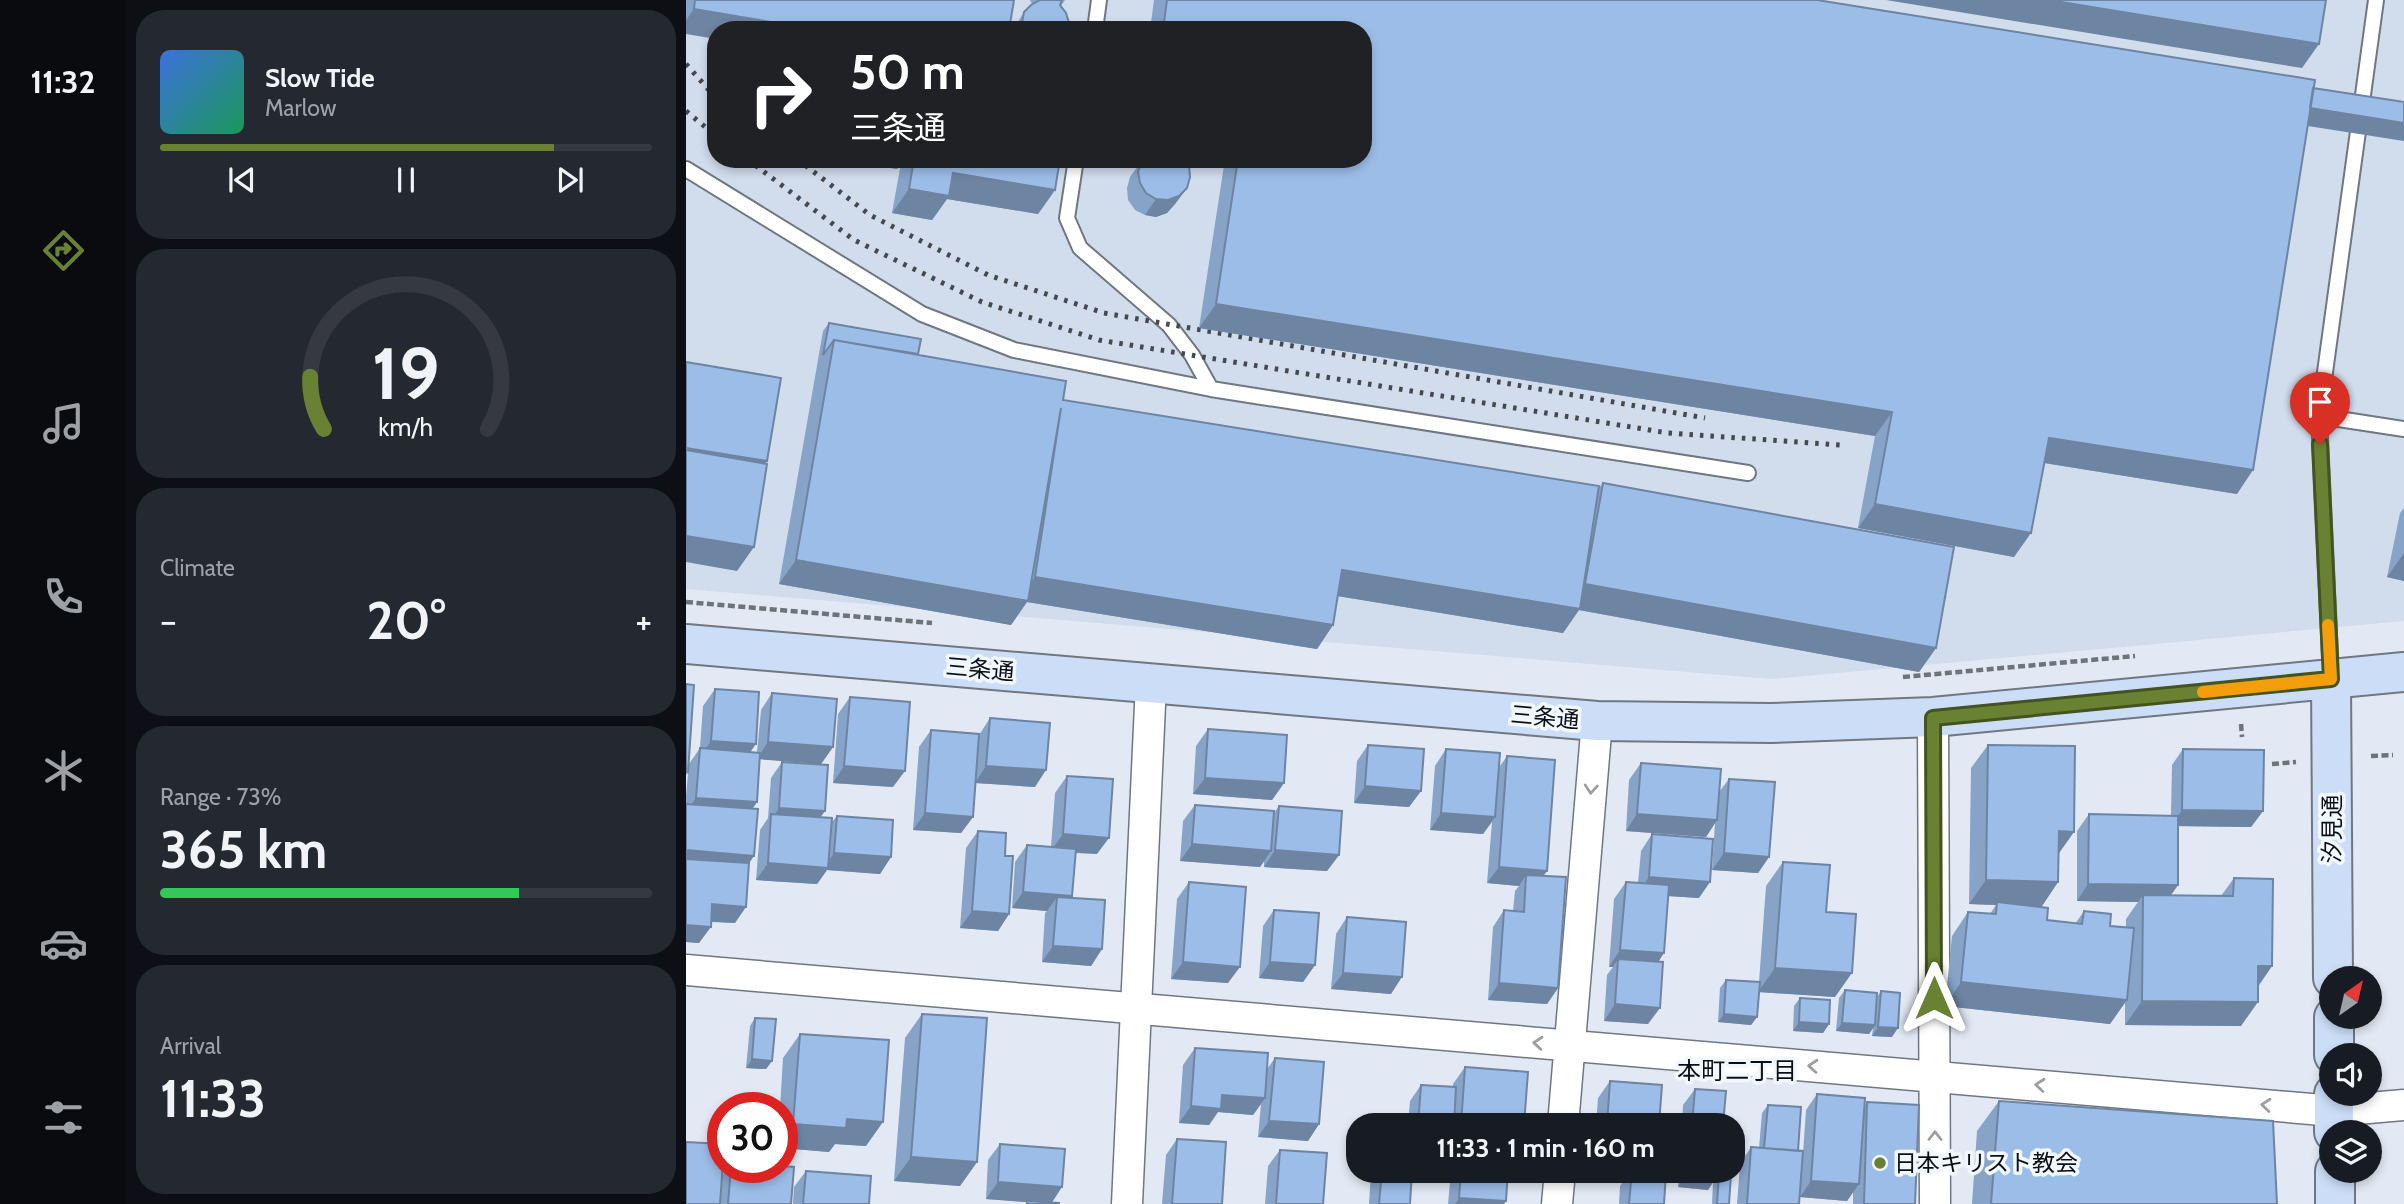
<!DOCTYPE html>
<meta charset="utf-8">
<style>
body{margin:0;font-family:Cabin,"Noto Sans JP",sans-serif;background:#242831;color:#f1f3f6;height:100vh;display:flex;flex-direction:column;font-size:26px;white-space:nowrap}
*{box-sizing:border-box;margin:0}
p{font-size:23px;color:#9ea1a6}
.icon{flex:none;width:38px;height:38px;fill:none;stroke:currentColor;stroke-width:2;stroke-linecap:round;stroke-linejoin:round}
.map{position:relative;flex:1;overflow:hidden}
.drawer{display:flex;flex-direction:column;gap:10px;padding:10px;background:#0d0f14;width:560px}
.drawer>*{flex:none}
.guide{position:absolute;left:21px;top:21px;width:665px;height:147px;border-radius:28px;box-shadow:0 4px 10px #0003;background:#202124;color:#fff;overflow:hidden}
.needle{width:46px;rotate:34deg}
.controls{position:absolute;left:1633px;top:966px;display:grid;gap:14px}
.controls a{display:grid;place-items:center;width:63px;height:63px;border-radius:50%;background:#171b24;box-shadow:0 4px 10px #0003;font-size:35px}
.speed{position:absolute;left:21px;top:1092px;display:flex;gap:14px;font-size:35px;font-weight:700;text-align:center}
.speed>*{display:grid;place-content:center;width:91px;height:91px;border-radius:50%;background:#171b24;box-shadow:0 4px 10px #0003;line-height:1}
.speed .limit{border:10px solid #d22;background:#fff;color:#111}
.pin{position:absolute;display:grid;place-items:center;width:60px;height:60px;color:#fff;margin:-72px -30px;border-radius:50% 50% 50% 0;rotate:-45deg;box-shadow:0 0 7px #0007}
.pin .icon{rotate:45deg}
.me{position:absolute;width:77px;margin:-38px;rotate:0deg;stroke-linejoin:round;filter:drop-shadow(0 0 5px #0008)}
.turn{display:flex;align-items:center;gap:24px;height:147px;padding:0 28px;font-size:32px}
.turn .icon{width:91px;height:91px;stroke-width:2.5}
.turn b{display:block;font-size:49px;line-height:60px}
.big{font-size:52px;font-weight:700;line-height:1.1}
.drawer .tile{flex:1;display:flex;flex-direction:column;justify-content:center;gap:10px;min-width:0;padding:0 24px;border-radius:28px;background:#242831}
.drawer .dial{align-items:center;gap:0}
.dial svg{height:182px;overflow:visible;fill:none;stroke:#363941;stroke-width:7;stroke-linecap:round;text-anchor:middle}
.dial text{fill:#f1f3f6;stroke:none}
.song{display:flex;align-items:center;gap:21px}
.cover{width:84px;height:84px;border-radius:10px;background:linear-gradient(135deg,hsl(220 70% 55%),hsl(150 70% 35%))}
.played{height:7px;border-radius:4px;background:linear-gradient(90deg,#698133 80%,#363941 80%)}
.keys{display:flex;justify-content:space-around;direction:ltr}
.heat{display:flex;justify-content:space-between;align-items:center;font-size:38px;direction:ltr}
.charge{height:10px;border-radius:5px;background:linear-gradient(90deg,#34c759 73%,#363941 0)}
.trip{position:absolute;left:660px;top:1113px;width:399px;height:70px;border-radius:28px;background:#171b24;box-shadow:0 4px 10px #0003;font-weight:700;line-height:70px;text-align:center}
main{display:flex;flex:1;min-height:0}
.menu{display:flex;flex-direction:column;width:126px;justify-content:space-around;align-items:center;background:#090b0e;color:#9ea1a6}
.menu .icon{width:49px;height:49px}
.menu .active{color:#698133}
.menu b{font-size:32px;color:#f1f3f6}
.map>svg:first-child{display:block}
.built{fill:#d1dced;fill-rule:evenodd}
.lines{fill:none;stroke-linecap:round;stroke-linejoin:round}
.lane-casing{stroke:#707780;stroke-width:18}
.street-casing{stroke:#707780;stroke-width:33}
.secondary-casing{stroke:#707780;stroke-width:42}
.path{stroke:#6e7279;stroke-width:4.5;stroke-dasharray:7 3.5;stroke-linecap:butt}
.lane{stroke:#fff;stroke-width:14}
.street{stroke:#fff;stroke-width:30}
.secondary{stroke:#ccdef7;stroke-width:38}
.rail{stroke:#45494e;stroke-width:5;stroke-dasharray:3.5 7;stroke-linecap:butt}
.wall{fill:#87a3c8}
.shaded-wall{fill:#6e84a3}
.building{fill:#9dbde9;stroke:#6e84a3;stroke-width:2}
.oneway{stroke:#9e9fa0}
.route-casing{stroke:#445421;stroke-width:18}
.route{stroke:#698133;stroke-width:12}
.slow{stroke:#f59e0b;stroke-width:12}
.poi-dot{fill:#698133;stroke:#f1f7ff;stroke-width:2.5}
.labels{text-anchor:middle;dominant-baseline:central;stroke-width:7;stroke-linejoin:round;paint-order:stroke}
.street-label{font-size:23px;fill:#0c0f12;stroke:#f1f7ff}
.poi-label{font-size:23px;fill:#0c0f12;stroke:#f1f7ff;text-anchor:start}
.neighbourhood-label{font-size:24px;fill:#0c0f12;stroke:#f1f7ff}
</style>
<main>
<nav class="menu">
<b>11:32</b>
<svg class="icon active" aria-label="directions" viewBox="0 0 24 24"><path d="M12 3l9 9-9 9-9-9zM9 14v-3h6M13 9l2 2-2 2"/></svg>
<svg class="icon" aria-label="music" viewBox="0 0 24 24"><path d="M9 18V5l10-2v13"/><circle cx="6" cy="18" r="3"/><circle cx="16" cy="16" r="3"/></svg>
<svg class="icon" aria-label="phone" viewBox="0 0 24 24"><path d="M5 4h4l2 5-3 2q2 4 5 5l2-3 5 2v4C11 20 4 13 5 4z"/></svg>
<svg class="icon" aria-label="climate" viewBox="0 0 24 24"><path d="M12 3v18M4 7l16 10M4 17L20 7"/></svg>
<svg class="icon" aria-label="car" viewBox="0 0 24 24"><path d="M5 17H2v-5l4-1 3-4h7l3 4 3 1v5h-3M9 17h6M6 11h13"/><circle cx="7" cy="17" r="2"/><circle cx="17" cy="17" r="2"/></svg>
<svg class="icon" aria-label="filters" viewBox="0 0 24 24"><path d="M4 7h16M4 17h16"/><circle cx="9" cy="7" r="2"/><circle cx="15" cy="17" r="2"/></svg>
</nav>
<section class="drawer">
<div class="tile">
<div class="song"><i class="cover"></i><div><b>Slow Tide</b><p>Marlow</p></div></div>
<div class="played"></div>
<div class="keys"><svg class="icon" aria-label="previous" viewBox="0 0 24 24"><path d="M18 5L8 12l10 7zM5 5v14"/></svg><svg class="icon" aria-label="pause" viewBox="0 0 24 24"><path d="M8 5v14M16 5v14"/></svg><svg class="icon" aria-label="next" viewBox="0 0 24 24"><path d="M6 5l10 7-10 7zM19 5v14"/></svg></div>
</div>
<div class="tile dial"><svg viewBox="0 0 100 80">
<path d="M14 69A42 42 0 1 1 86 69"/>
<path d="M14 69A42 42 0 0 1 8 46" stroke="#698133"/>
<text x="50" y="56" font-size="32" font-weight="700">19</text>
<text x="50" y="72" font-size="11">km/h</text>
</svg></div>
<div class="tile"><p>Climate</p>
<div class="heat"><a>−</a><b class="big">20°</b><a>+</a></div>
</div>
<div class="tile"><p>Range · 73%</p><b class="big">365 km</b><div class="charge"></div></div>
<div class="tile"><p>Arrival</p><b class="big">11:33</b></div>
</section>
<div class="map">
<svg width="1718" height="1204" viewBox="0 0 1718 1204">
<rect width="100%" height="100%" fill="#e2e9f4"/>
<path class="built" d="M0 0H1718V621L1086 679 0 589ZM30 30H677V159H30Z"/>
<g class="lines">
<g class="lane-casing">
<path id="lane" d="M409 30 413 0
M390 159 381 218 394 248 483 325 506 355 525 389
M0 169 236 314 328 350 525 389 1062 473
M1633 416 1718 429
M1645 678 1633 416 1690 0"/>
</g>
<g class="street-casing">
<path id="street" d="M1247 717 1249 1204
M0 970 1648 1111 1718 1105
M877 1125 911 721
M441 1204 465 683
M871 1204 874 1171"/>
</g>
<g class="secondary-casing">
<path id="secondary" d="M0 644 911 721 1085 723 1247 717 1718 672
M1645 679 1647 978
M1648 1017V1055
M1648 1094V1132
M1649 1171V1204"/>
</g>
<path class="path" d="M0 602 246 623
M1217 677 1449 656
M1555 724 1556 737
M1685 756 1707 755
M1586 764 1610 762"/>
<use href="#lane" class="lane"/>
<use href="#street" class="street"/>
<use href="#secondary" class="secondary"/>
<path class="rail" d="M0 64 30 98
M0 111 30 136
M61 159 168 240 296 302 413 340 982 433 1155 445
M111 159 184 215 302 275 418 313 1019 418"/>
</g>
<path class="wall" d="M0 0H328L0 34Z
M344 0H379L375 6 381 30H327L338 12 346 4Z
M468 0H1131L1621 126 1551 494 1358 463 1328 557 1172 528 1189 436 513 328 539 159H677V30H464Z
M149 159H374L369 190 352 214 261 199 246 220 206 213 215 163 211 169Z
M457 159 501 188 489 204 481 213 470 217 459 215 449 210 442 200 441 188 444 177Z
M143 323 232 354 377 400 912 489 917 483 1250 648 1233 672 893 610 877 633 652 596 647 625 631 649 341 602 325 625 93 584 137 331Z
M1718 508V581L1701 577 1714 513Z
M0 684 3 764 14 748 17 706 29 689 64 752H71L75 710 86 693 147 747 135 764 74 759 71 802 66 809 63 863 49 923 25 922 13 943 0 942V796L2 773 0 775Z
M164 697 207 787 147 783 152 714Z
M304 718 349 787 290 783 287 817 275 833 227 830 233 747 245 730 293 735Z
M522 729 598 783 586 800 507 794 510 746Z
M682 745 735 791 723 807 668 803 671 761Z
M1302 745 1373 854 1372 882 1356 906 1339 905 1361 920 1389 924 1398 911 1424 926 1440 928V919L1452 902 1391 901V831L1403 814 1485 816 1486 765 1497 749 1577 811 1565 827 1492 826V885L1485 895 1535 896 1548 878 1586 966 1572 987 1555 1026 1439 1025V1002L1424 1024 1259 1006 1266 936 1282 912 1304 914 1310 905 1283 904 1285 768Z
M760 749 812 769 821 756 861 871 857 876 872 988 861 1004 802 1000 807 927 818 910 827 911 829 891 833 886 801 883 806 822 797 834 744 830 749 766Z
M96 762 134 817 145 823 151 816 205 857 194 874 141 870 131 884 70 880 74 830 82 818 85 778Z
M955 763 1033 792 1043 779 1083 857 1072 873 1026 870 1029 823 1020 837 940 831 943 780Z
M381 776 411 854 389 853 385 898 416 949 405 966 356 962 359 913 361 911 326 908 329 862 341 845 365 847 369 793Z
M509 805 588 813 593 806 653 855 641 871 578 867V861L574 867 494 861 497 821Z
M292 831 319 856 323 914 312 931 274 928 280 848Z
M966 834 1013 898 982 896 962 1024 918 1021 921 975 927 967H923L928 899 940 882 952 883 955 851Z
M1097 862 1140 912 1149 997 1073 992 1071 1017 1065 1025 1032 1022 1034 988 1040 980 1073 982 1080 886Z
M503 882 542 983 485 979 491 899Z
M588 910 629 965 617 982 573 978 577 926Z
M661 917 705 994 645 989 650 934Z
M1159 990 1191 997 1195 991 1206 1037 1186 1036 1187 1028 1183 1034 1150 1031 1153 998Z
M1114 998 1143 1024 1137 1033 1107 1031 1108 1006Z
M236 1014 291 1162 274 1186 208 1181 219 1038Z
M69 1018 86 1061 80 1069 60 1068 64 1026Z
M114 1034 180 1146 149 1144 143 1152 96 1148V1108H94L97 1058Z
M509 1048 581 1069 589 1058 633 1124 622 1141 572 1137 575 1104 567 1115 532 1112 523 1125 493 1123 497 1065Z
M779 1067 838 1125H722L724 1101 735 1085 767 1087V1084Z
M924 1081 973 1125H910L912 1098Z
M1009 1089 1037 1125H996L997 1105Z
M1131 1094 1178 1107 1181 1102 1229 1204H1167V1192L1161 1201 1114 1197 1120 1110Z
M1313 1101 1591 1204H1286L1291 1131Z
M1082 1105 1112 1151 1113 1204H1051L1054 1164 1065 1147 1073 1148 1076 1113Z
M491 1139 536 1204H476L480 1155Z
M314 1144 365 1202 373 1204H339L341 1202 300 1199 302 1160Z
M594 1150 637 1204H579L582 1166Z
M42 1167H96L105 1204H0L36 1176Z
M120 1171 183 1204H107L108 1187Z
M685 1171H726L724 1204H683Z
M765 1171H822L820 1201 818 1204H762Z
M907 1171H969L978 1204H933L934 1186 936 1183 906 1181Z
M993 1171H1034L1033 1173 1022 1190 992 1187Z
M1033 1174 1043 1204H1026L1027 1182Z"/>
<path class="shaded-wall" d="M1200 0H1363L1633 44 1616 68Z
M8 9 133 30H30V39L0 34V20Z
M1620 107 1718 123V141L1609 124Z
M149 159H217L211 169Z
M267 173 369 190 352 214 261 199 246 220 206 213 223 189Z
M501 188 489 204 481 213 470 217 459 215 470 199Z
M530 304 1206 412 1189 436 513 328Z
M1363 438 1567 470 1551 494 1346 461Z
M0 448 81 461 65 485 0 474Z
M1189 504 1345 533 1328 557 1172 528Z
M0 536 68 547 51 571 0 562Z
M1718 553V581L1701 577Z
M110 560 334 599 349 577 647 625 631 649 341 602 325 625 93 584Z
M656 570 883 607 899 584 1250 648 1233 672 893 610 877 633 639 594Z
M25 741 70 744 58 761 13 758Z
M82 742 147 747 135 764 71 759Z
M158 766 219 771 207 787 147 783Z
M300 766 360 770 349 787 289 783Z
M519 778 598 783 586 800 507 794Z
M679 786 735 791 723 807 668 803Z
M10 798 71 802 59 819 0 812Z
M93 808 139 811 127 828 85 820Z
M1496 810 1577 811 1565 827 1485 826Z
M239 813 287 817 275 833 227 830Z
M755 813 809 817 797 834 744 830Z
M951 814 1031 820 1020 837 940 831Z
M1373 831 1388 832 1371 856Z
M377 834 423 838 411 854 365 851Z
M506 844 585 851 574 867 494 861Z
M0 850 68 856 57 872 0 868Z
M589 850 653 855 641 871 578 867Z
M148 853 205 857 194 874 141 870 131 884 70 880 82 863 138 868Z
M1038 853 1083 857 1072 873 1026 870Z
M813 867 861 871 849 887 840 875 833 886 801 883Z
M963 877 1024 882 1013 898 951 894Z
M1300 880 1372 882 1356 906 1311 905V902L1310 905 1283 904Z
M1402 884 1492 885 1480 902 1457 895 1452 902 1391 901Z
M337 892 386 896 374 912 371 897 361 911 326 908Z
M26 904 60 907 49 923 15 921Z
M286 911 323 914 312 931 274 928Z
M0 925 25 927 13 943 0 942Z
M367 946 416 949 405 966 356 962Z
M934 950 978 953 967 970 932 959 927 967H923Z
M497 962 554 967 542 983 485 979Z
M584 962 629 965 617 982 573 978Z
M1572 966H1586L1569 990Z
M1089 968 1166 973 1149 997 1072 992Z
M657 973 716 977 705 994 645 989Z
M1275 982 1441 1000 1424 1024 1259 1006Z
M813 983 872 988 861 1004 802 1000Z
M1456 1001 1572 1002 1555 1026 1439 1025Z
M929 1004 974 1008 962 1024 918 1021Z
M1038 1014 1071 1017 1065 1025 1032 1022Z
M1113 1022 1143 1024 1137 1033 1107 1031Z
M1156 1023 1189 1025 1183 1034 1150 1031Z
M1192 1027 1212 1028 1206 1037 1186 1036Z
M66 1059 86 1061 80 1069 60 1068Z
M536 1095 579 1098 567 1115 532 1112 523 1125 493 1123 505 1106Z
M161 1119 197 1122 180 1146 149 1144 143 1152 96 1148V1140L107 1124Z
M583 1121 633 1124 622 1141 572 1137Z
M225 1157 291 1162 274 1186 208 1181Z
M913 1171H945L936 1183 906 1181Z
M1003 1171 1033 1173 1022 1190 992 1187Z
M1125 1181 1173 1184 1161 1201 1114 1197Z
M312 1182 376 1187 365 1204 300 1199Z
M773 1198 820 1201 818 1204H769Z"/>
<path class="building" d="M9 0H328L323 30H133L8 9Z
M354 0H376L374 5 380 13 383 23 381 30H338L336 23 338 12 345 5Z
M481 0H1131L1629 80 1567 470 1363 438 1345 533 1189 504 1206 412 530 304 552 159H677V30H477Z
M1363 0H1640L1633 44Z
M1627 88 1718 102V123L1624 108Z
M228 159H374L369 190 267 173 263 196 223 189Z
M457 159H499L503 165 504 177 501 188 493 196 482 200 470 199 460 193 454 183 452 172Z
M143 323 235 339 232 354 148 340 137 355Z
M148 340 380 381 377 400 913 486 894 609 656 570 647 625 349 577 375 408 342 601 110 560Z
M0 362 95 378 81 461 0 448Z
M0 450 81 464 68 547 0 536Z
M917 483 1268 547 1250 648 899 584Z
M0 684 8 685 2 772H0Z
M29 689 73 692 70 744 25 741Z
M86 693 151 699 147 747 82 742Z
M164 697 224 702 219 771 158 766Z
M304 718 364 723 360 770 300 766Z
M522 729 601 735 598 783 519 778Z
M245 730 293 734 287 817 239 813Z
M682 745 738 749 735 791 679 786Z
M1302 745 1389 746 1388 832 1373 831 1372 882 1300 880Z
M14 748 74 753 71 802 10 798Z
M760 749 814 753 809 817 755 813Z
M1497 749 1578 750 1577 811 1496 810Z
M821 756 869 760 861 871 813 867Z
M96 762 142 765 139 811 93 808Z
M955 763 1035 769 1031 820 951 814Z
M381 776 427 779 423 838 377 834Z
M1043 779 1089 782 1083 857 1038 853Z
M0 804 72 809 68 856 0 850Z
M509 805 588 811 585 851 506 844Z
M593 806 656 811 653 855 589 850Z
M85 814 146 818 142 868 82 863Z
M1403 814 1492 816V885L1402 884Z
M151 816 207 820 205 857 148 853Z
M292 831 320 833 319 856H327L323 914 286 911Z
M966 834 1027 839 1024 882 963 877Z
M341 845 390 849 386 896 337 892Z
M0 859 63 863 60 907 26 904 25 927 0 925Z
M1097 862 1144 865 1140 912 1170 914 1166 973 1089 968Z
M840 875 880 877 872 988 813 983 818 910 838 912Z
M1548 878 1587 879 1586 966H1572V1002L1456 1001 1457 895 1547 896Z
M503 882 560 887 554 967 497 962Z
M940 882 983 885 978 953 934 950Z
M371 897 419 900 416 949 367 946Z
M1311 902 1362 908 1361 920 1396 924 1398 911 1425 914 1424 926 1448 928 1441 1000 1275 982 1282 912 1310 914Z
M588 910 633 913 629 965 584 962Z
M661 917 720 922 716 977 657 973Z
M932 959 977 962 974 1008 929 1004Z
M1040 980 1074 982 1071 1017 1038 1014Z
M1159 990 1191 993 1189 1025 1156 1023Z
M1195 991 1214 993 1212 1028 1192 1027Z
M1114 998 1144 1000 1143 1024 1113 1022Z
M236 1014 301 1018 291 1162 225 1157Z
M69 1018 90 1019 86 1061 66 1059Z
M114 1034 203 1040 197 1122 161 1119 160 1128 107 1124Z
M509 1048 582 1053 579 1098 536 1095 535 1109 505 1106Z
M589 1058 638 1062 633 1124 583 1121Z
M779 1067 842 1072 838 1125H775Z
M924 1081 976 1085 973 1125H921Z
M735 1085 770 1087 768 1125H732Z
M1009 1089 1040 1091 1037 1125H1006Z
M1131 1094 1179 1098 1173 1184 1125 1181Z
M1313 1101 1587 1121 1591 1204H1305Z
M1181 1102 1233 1105 1229 1204H1178Z
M1082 1105 1115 1107 1112 1151 1078 1148Z
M491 1139 540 1142 536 1204H486Z
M0 1142 37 1144V1161L34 1204H0Z
M314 1144 379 1149 376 1187 312 1182Z
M1065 1147 1117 1151 1113 1204H1061Z
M594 1150 641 1153 637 1204H590Z
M96 1166 108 1167 105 1204H42L45 1167H96Z
M120 1171 185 1176 183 1204H117Z
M696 1171H726L724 1204H693Z
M775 1171H822L820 1201 773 1198Z
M946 1171 980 1172 978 1204H943Z
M1003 1171H1034L1033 1173Z
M1033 1174H1045L1043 1204H1031Z
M341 1201 373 1203V1204H341Z"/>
<defs><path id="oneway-chevron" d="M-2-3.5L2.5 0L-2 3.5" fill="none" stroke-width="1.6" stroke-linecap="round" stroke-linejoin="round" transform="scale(1.75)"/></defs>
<g class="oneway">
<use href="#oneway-chevron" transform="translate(905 789) rotate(95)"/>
<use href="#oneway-chevron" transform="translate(852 1043) rotate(-175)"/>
<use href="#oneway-chevron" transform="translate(1127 1066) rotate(-175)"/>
<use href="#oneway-chevron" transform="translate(1354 1085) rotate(-175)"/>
<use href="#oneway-chevron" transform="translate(1580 1105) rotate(-175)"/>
<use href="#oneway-chevron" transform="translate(1249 1136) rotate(-90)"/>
</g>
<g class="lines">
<g class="route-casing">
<path id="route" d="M1248 998 1247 718 1645 679 1634 444"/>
</g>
<use href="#route" class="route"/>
<path class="slow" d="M1517 692 1645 679 1642 625"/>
</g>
<circle class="poi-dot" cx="1194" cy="1163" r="7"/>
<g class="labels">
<g class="street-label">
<text transform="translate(294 669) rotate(5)">三条通</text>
<text transform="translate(859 717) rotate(5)">三条通</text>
<text transform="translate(1646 829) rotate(-90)">汐見通</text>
</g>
<g class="poi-label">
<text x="1208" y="1163">日本キリスト教会</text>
</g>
<g class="neighbourhood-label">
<text x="1051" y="1070">本町二丁目</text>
</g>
</g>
</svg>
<div class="controls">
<a><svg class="needle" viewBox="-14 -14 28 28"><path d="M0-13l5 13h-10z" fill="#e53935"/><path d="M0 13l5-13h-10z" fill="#9ea1a6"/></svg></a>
<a><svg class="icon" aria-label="sound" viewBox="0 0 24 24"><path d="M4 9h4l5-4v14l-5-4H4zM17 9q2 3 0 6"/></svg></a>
<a><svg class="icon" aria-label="layers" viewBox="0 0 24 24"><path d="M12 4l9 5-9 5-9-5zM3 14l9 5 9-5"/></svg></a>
</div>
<div class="speed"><div class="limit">30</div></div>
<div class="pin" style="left:1634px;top:444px;background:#d93025"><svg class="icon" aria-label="arrive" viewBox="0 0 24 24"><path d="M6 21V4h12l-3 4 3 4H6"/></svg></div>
<svg class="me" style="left:1248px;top:998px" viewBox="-20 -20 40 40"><path d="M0-17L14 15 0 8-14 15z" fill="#698133" stroke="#fff" stroke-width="4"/></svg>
<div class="trip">11:33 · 1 min · 160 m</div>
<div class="guide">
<div class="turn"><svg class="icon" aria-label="right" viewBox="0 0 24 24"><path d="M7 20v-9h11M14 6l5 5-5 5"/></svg><div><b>50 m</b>三条通</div></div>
</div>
</div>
</main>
